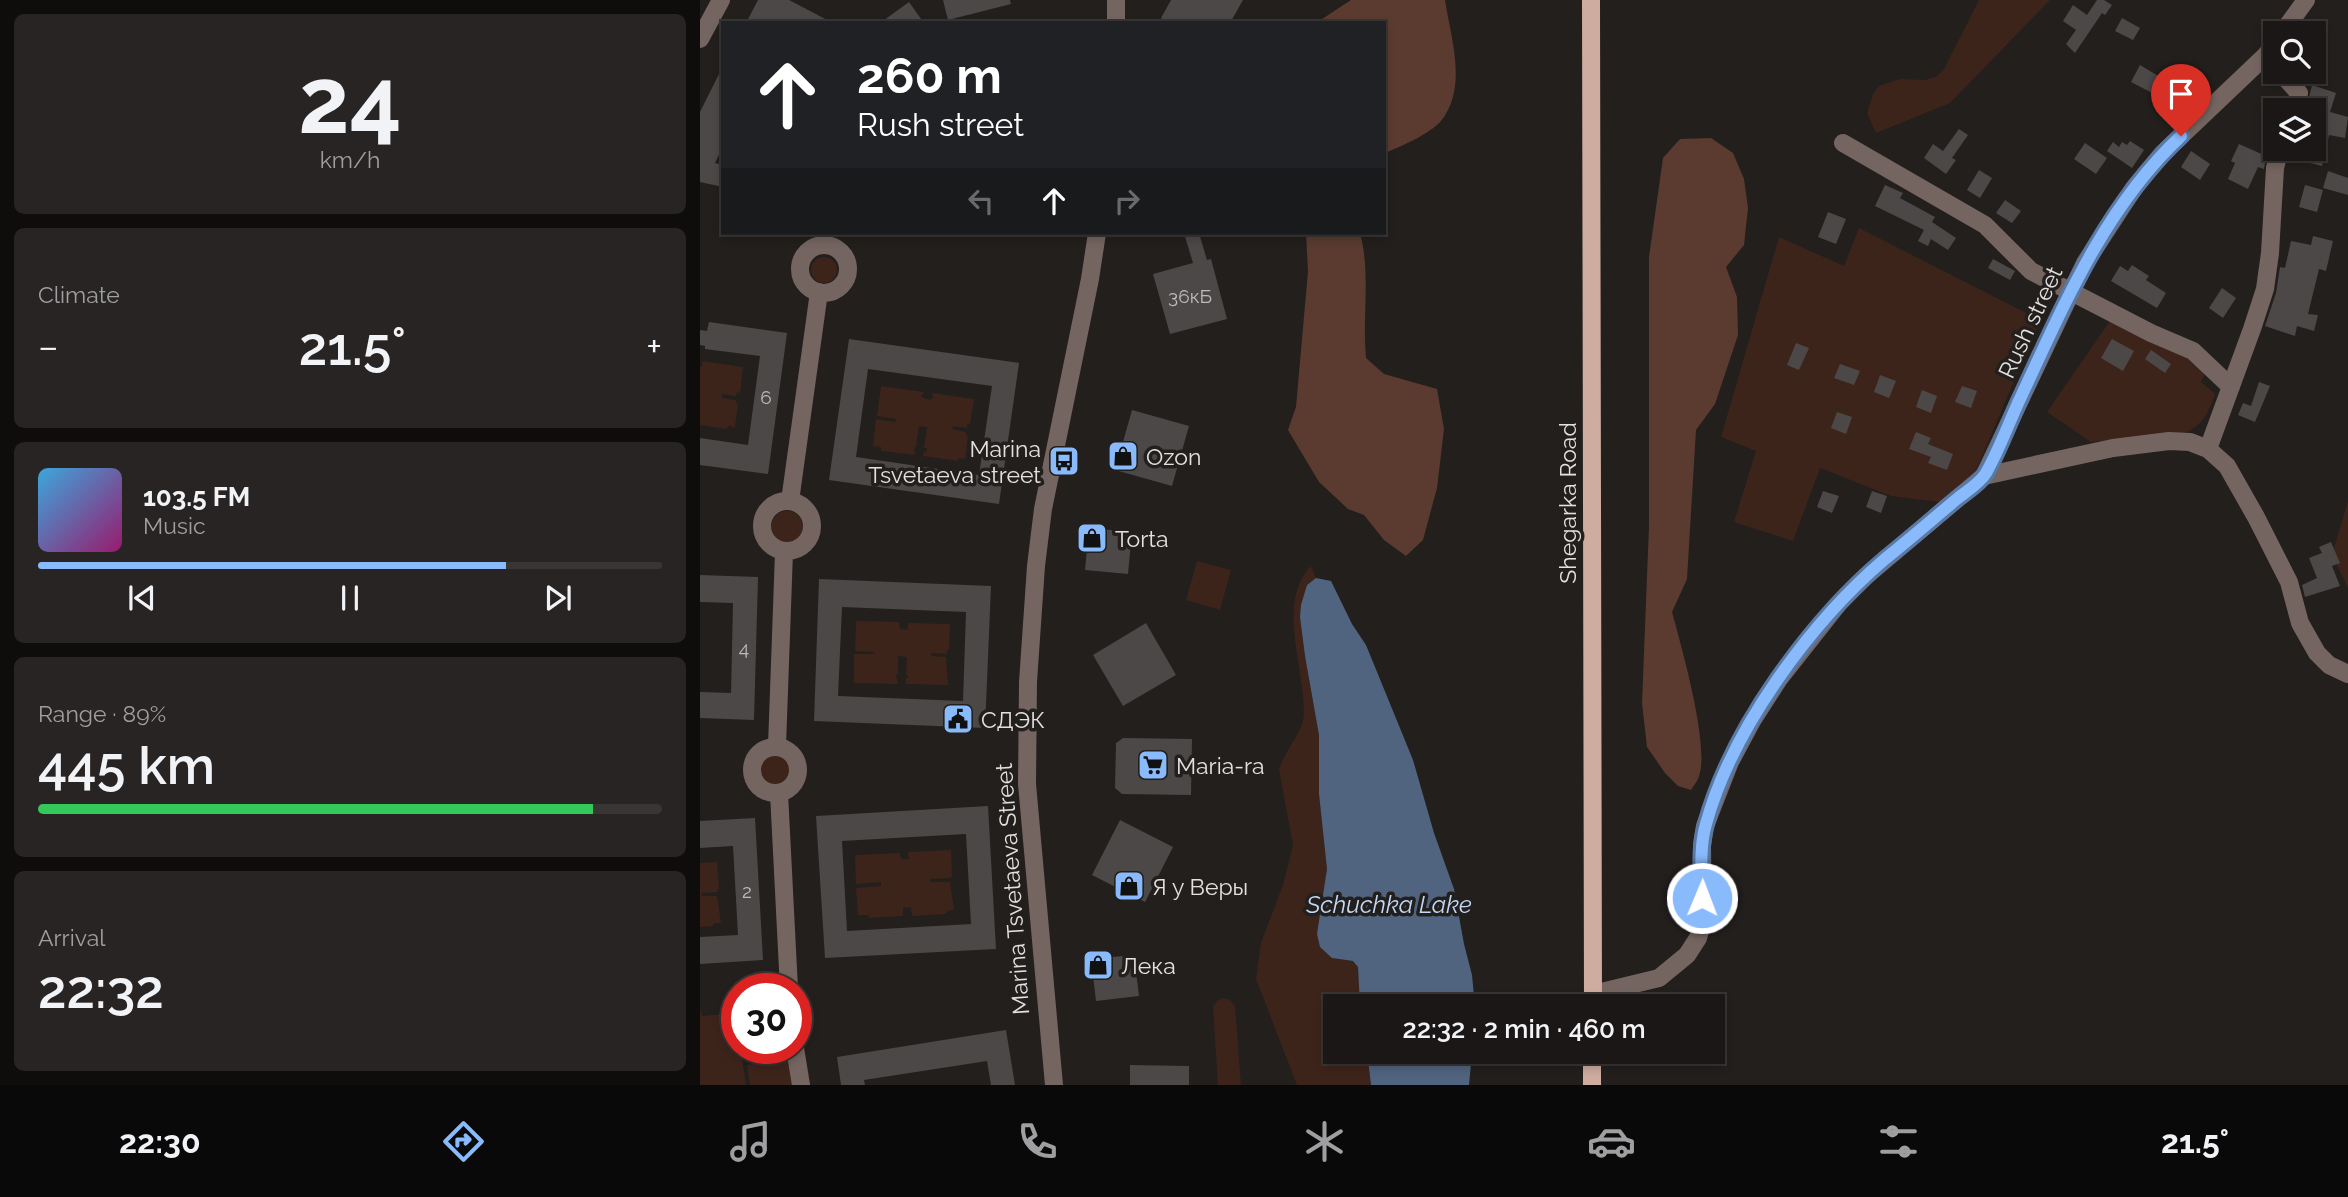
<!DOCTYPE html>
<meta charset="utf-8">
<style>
body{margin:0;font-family:Raleway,sans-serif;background:#272423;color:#f1f3f6;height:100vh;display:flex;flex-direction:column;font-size:26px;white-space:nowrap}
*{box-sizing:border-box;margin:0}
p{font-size:23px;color:#9f9fa1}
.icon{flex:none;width:38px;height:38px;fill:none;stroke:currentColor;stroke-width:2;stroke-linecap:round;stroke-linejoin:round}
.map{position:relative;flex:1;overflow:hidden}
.details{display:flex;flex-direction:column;gap:14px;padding:14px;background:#0e0d0c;width:700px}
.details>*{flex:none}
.top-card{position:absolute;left:21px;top:21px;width:665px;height:214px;border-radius:0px;box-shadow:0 4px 10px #0003,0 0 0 2px #383635;background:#202124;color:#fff;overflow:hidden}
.fabs{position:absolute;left:1563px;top:21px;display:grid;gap:14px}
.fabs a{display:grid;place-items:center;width:63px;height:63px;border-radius:0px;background:#1a1716;box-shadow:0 4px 10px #0003,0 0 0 2px #383635;font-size:35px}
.speed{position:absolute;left:21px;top:973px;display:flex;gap:14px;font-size:35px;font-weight:700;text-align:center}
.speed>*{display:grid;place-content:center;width:91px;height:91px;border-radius:50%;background:#1a1716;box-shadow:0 4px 10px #0003,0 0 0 2px #383635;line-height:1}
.speed .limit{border:10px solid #d22;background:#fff;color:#111}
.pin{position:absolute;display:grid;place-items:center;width:60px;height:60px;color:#fff;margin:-72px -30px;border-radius:50% 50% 50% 0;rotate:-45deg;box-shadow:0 0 7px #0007}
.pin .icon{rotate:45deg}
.me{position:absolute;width:77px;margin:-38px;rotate:1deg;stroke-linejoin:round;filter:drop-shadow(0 0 5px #0008)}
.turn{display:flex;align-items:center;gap:24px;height:147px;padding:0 21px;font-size:32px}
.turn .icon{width:91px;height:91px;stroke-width:2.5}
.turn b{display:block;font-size:49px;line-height:60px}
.lanes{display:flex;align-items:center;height:66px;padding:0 21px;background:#0003;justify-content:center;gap:35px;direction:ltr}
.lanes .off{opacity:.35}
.big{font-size:52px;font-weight:600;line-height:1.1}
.details .tile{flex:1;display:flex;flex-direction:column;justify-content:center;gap:10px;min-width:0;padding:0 24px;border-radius:10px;background:#272423}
.details .dial{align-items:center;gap:0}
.dial b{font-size:91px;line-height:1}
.song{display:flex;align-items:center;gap:21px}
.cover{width:84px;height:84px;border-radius:10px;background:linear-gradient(135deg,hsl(200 70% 55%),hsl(320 70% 35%))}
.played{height:7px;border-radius:4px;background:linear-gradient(90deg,#89bafc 75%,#383635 75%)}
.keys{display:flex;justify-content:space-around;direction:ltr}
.heat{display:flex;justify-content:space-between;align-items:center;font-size:38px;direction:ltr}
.charge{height:10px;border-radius:5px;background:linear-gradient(90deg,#34c759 89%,#383635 0)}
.trip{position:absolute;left:623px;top:994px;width:402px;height:70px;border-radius:0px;background:#1a1716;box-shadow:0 4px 10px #0003,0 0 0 2px #383635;font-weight:600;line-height:70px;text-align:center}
.dock{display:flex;height:112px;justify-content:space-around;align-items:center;background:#0a0909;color:#9f9fa1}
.dock .icon{width:49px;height:49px}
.dock .selected{color:#89bafc}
.dock b{font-size:32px;color:#f1f3f6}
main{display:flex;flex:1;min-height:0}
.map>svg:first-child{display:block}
.green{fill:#3d241b}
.forest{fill:#5b3b2f}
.water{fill:#50647f}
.building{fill:#4c4847;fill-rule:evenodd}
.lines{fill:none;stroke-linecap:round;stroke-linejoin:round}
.minor{stroke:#756560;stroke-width:18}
.major{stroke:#ceaca0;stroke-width:18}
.route-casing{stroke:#5979a4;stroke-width:18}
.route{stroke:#89bafc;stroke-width:12}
.labels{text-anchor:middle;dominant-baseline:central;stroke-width:7;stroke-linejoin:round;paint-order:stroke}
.number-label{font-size:19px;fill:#bdbbba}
.street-label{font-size:23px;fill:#e3e1e0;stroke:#221f1d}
.poi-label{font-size:23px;fill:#e3e1e0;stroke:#221f1d;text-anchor:start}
.water-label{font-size:24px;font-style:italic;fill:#c3d9f7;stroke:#221f1d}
</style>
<main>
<section class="details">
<div class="tile dial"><b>24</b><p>km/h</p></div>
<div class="tile"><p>Climate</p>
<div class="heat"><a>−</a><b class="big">21.5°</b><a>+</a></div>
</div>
<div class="tile">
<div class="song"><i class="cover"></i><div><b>103.5 FM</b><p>Music</p></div></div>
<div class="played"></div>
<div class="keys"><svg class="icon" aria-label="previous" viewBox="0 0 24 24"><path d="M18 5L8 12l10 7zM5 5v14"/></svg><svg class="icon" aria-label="pause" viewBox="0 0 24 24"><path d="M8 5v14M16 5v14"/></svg><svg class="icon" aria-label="next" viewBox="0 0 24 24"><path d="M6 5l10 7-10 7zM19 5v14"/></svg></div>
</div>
<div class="tile"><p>Range · 89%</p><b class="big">445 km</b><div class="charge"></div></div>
<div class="tile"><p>Arrival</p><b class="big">22:32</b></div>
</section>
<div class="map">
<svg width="1648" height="1085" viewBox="0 0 1648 1085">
<rect width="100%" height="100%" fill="#221f1d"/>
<path class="green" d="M1279 0H1350L1250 103 1176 133 1167 113 1173 94 1179 86 1200 79 1225 80 1236 77 1244 69Z
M1159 228 1340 320 1275 473 1240 502 1191 496 1120 468 1093 541 1034 522 1056 451 1021 437 1079 237 1144 266Z
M111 270a13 13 0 1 1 26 0a13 13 0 1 1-26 0Z
M1410 321 1489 357 1506 372 1501 382 1515 394C1508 414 1503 425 1483 434L1391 442 1347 412Z
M1 361 43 367 40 393 37 392 36 396 22 394V398L36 400V403L38 404 35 427 28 426 27 429 0 425V368L3 364Z
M181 386 224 392 221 397 230 400 233 398 232 393 274 399 270 424H267V428L253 426 252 429 266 432V435L268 436 265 459 258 458V461L223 456 224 452H226L227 448H224L227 427 219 426 216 447H214L215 455 181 451V447L173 446 176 419 195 422 196 419 177 416Z
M1648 501V588L1632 555Z
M71 527a16 16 0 1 1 32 0a16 16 0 1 1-32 0Z
M497 561 531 570 520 610 486 600Z
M611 566 616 578 607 585 600 617 605 656 619 735V794L627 869 624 896 632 958 653 961 658 967 660 1006H635V1052H667L671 1085H597L556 979 561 943 583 885 593 845 579 770C584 752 598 738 603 721 605 711 603 698 602 688 598 650 581 596 611 566Z
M156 621 199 622 200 629 208 630V623L250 624 249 650H247V654L232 653 231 656 246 657 248 685 206 684V678H209L206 674 207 657 198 656V674H196L198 684 154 683V654H174L173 652 155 651Z
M59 771a16 16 0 1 1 32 0a16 16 0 1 1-32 0Z
M251 850 252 876 250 878 230 879V882H250L254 910 247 911 246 914 212 916 211 907 203 908V916L169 918 168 915H158L156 888 181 886V882L156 884 155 855 200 853 201 859H209L208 852Z
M17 862 19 888 17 892 1 893 2 896H17L21 923H14L13 926 0 927V863Z
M523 998 530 1000 535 1006 541 1085H518L513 1007 517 1001Z
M0 1009 2 1016 37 1013V1048H54L41 1050 46 1085H0Z
M62 1048H89L95 1085H50L47 1065 63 1062Z"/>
<path class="forest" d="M651 0H745C751 39 768 87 741 121 731 133 699 148 684 153V23H616Z
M1011 138 1033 153 1044 179 1048 208 1044 245 1026 267 1037 297 1038 335 1015 404 996 430 987 579 972 612C981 645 1010 746 999 776 998 781 993 786 991 790L978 786 965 773 947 747 942 703 949 526V257L963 158 980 139Z
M606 233H660C671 274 662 316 666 358L684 374 737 389 744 429 737 488 723 540 706 556 684 540 664 515 648 509 619 482 588 430 596 407 608 271Z"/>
<path class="water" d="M616 578 631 581 652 624 666 645 713 760 734 833 754 889 764 944 772 975 775 1006H660L658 967 653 961 632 958 620 947 617 934 627 869 619 794V735L605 656 600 617 601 605 607 585Z
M667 1052H772L769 1085H671Z"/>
<path class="building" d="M58 0H89L133 23H85L78 19 76 23H46Z
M243 0H310L311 4 248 20Z
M471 0H543L530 23H468L461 18Z
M1397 0H1404L1412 5 1405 15 1402 13 1375 53 1366 44 1376 30 1363 21 1373 5 1387 15Z
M209 2 224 23H180Z
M1422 18 1440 28 1433 40 1415 31Z
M1440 65 1465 80 1456 95 1431 82Z
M23 66V146L15 163 23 165V187L0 182V112Z
M1612 85 1636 93 1630 112 1648 117 1645 138 1629 135 1622 166 1606 162 1610 149H1614V110H1606Z
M1259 129 1268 135 1252 158 1256 160 1246 174 1224 158 1233 144 1243 151Z
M1430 141 1444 150 1432 168 1407 151 1413 142 1419 147 1422 142 1427 145Z
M1385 143 1407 158 1396 174 1374 159Z
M1539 144 1566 156 1564 169 1558 167 1548 189 1528 179 1535 163 1531 161Z
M1491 151 1510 164 1500 180 1481 167Z
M1279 170 1292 178 1280 198 1267 190Z
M1628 171 1648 178V195L1623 188Z
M1185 185 1203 193 1200 198 1235 217 1232 222 1256 238 1248 250 1231 239 1228 246 1218 241 1224 230 1175 206Z
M1605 185 1623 190 1617 212 1599 207Z
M1305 200 1321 211 1312 223 1296 213Z
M1128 212 1146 219 1136 244 1118 237Z
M484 233H499L507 260 511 259 527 319 470 334 453 274 493 263Z
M1613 236 1633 241 1626 271 1619 269 1608 314 1618 315 1614 331 1597 326 1595 336 1565 326 1576 293 1580 267 1585 268 1591 241 1611 245Z
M1293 259 1315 271 1310 280 1288 268Z
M1432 265 1449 276 1446 280 1466 293 1457 308 1411 281 1420 266 1428 271Z
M1522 288 1536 298 1523 318 1509 308Z
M9 322 87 333 68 474 0 465V438L48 445 60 356 5 349V346L0 345V330L7 331Z
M149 339 319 363 299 504 129 480ZM168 369 292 386 279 475 156 457Z
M1412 339 1434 351 1423 371 1401 358Z
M1096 343 1109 348 1099 370 1087 365Z
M1451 350 1471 364 1465 373 1445 359Z
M1140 364 1160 371 1154 385 1134 378Z
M1180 375 1196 381 1189 398 1174 392Z
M1559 382 1570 386 1555 422 1538 415 1543 403 1551 406Z
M1262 386 1277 391 1271 408 1255 402Z
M1222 390 1237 396 1231 413 1216 407Z
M432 410 489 426 472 486 415 470Z
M1137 412 1152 417 1146 434 1131 428Z
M1216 432 1231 438 1228 444 1253 454 1247 470 1228 463 1231 457 1209 449Z
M1123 491 1139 496 1132 513 1117 507Z
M1172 491 1187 496 1181 513 1166 507Z
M389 528 432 532 428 574 385 570Z
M1631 542 1640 563 1632 566 1640 586 1605 597 1602 585 1617 578 1609 558 1622 553 1619 547Z
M0 575 58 577 54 720 0 718V692L31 693 33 603 0 602Z
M119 579 291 586 285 728 114 721ZM142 607 266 612 263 701 138 696Z
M446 623 476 675 423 706 393 655Z
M423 738 492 739 491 795 422 794 415 788 416 743Z
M288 806 296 949 125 958 116 816ZM266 834 271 924 147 931 142 841Z
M55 818 63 960 0 964V937L38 935 33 846 0 848V821Z
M420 820 473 847 445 902 392 875Z
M434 955 439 996 396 1001 391 959Z
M306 1030 315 1085H291L287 1061 164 1080 165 1085H141L137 1057Z
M430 1065 489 1066V1085H430Z"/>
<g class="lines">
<path class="minor" d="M416 0V23
M1582 33 1606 0
M0 39 21 0
M1580 72 1599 93 1594 110
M1143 143 1285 225 1331 271 1451 333 1493 351 1531 387
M100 269a24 24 0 1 1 48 0a24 24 0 1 1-48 0Z
M1508 449 1552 329 1565 289 1570 253 1575 168 1580 149
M1284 476 1413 448 1469 441 1490 442 1508 449 1527 466 1556 517 1589 582 1600 623 1617 653 1629 665 1648 674
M62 526a25 25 0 1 1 50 0a25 25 0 1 1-50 0Z
M90 501 119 292
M77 746 84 552
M52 770a23 23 0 1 1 46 0a23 23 0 1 1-46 0Z
M79 793 89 989
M893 994 959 978 987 955 998 938 1003 920 1002 845 1005 826 1030 762 1052 721 1079 679 1139 603 1166 576 1284 476 1385 263 1434 188 1463 153 1566 55 1575 43
M95 1048 101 1085
M354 1085 327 784 328 682 336 566 343 509 390 279 397 233"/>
<path class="major" d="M891 0 893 1006
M892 1085V1052"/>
</g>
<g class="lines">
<g class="route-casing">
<path id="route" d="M1002 898C1002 874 999 848 1006 824 1032 729 1111 622 1185 559 1210 539 1234 518 1258 498 1267 491 1280 483 1286 473 1299 450 1308 425 1319 401 1363 307 1404 208 1481 136"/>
</g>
<use href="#route" class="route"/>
</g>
<defs>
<g id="shop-square" transform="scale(1.575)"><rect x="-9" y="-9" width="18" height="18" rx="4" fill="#89bafc" stroke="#221f1d"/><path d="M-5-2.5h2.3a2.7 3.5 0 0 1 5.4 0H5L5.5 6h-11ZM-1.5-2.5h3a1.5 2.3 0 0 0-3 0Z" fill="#111"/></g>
<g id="bus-square" transform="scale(1.575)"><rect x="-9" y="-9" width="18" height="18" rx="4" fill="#89bafc" stroke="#221f1d"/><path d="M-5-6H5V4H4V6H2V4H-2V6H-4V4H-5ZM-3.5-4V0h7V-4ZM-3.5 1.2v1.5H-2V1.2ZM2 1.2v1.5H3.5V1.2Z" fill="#111"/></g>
<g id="civic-square" transform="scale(1.575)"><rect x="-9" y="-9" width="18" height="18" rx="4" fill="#89bafc" stroke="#221f1d"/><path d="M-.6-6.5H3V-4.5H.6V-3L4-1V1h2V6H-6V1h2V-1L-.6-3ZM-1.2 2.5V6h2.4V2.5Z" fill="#111"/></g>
<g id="supermarket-square" transform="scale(1.575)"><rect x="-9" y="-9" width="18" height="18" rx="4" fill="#89bafc" stroke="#221f1d"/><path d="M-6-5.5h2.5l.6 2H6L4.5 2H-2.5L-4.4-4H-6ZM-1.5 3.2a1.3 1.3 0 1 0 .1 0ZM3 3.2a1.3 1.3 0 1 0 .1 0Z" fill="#111"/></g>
</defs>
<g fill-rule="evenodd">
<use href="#shop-square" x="423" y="456"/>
<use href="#bus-square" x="364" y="461"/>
<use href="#shop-square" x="392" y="538"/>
<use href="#civic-square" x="258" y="719"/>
<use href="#supermarket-square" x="453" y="765"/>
<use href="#shop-square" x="429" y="886"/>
<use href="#shop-square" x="398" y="965"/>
</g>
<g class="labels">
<g class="number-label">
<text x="490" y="296">36кБ</text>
<text x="66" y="397">6</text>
<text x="44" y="648">4</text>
<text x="47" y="891">2</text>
</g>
<g class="street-label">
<text transform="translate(1330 322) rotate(-65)">Rush street</text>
<text transform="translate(867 503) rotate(-90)">Shegarka Road</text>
<text transform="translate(312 889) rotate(-94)">Marina Tsvetaeva Street</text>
</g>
<g class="poi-label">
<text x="341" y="448" text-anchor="end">Marina<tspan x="341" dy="26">Tsvetaeva street</tspan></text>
<text x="446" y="456">Ozon</text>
<text x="415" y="538">Torta</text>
<text x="281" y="719">СДЭК</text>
<text x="476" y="765">Maria-ra</text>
<text x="452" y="886">Я у Веры</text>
<text x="421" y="965">Лека</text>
</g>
<g class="water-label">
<text x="689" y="904">Schuchka Lake</text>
</g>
</g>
</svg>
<div class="fabs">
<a><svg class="icon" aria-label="search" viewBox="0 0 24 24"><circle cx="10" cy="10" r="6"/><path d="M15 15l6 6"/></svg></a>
<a><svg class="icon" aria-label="layers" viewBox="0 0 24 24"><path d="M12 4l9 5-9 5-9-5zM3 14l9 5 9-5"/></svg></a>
</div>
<div class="speed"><div class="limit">30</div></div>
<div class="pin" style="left:1481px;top:136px;background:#d93025"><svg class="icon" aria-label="arrive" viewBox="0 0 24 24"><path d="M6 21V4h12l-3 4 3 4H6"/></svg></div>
<svg class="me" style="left:1002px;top:898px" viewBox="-20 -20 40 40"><circle r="17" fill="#89bafc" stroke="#fff" stroke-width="3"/><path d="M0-11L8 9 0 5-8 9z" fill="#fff"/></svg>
<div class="trip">22:32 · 2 min · 460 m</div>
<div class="top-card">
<div class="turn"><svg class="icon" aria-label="ahead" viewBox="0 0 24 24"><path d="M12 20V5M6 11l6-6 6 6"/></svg><div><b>260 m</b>Rush street</div></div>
<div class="lanes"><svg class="icon off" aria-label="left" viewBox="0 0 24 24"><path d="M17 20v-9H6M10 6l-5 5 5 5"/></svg><svg class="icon" aria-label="ahead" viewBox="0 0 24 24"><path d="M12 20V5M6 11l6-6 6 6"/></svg><svg class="icon off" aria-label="right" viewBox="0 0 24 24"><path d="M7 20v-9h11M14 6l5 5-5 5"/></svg></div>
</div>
</div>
</main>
<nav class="dock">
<b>22:30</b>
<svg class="icon selected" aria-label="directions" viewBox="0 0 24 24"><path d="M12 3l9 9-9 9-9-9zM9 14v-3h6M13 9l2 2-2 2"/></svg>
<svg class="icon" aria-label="music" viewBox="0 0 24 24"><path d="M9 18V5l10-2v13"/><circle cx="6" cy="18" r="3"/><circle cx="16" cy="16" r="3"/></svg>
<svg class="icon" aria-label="phone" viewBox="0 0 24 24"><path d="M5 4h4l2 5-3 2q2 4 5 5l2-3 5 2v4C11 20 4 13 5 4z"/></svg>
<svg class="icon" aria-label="climate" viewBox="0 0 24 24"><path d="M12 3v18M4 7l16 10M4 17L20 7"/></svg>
<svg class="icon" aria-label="car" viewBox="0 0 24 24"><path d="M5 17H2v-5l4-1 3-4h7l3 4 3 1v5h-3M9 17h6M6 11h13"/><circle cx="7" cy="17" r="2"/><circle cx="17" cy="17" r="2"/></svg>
<svg class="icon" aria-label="filters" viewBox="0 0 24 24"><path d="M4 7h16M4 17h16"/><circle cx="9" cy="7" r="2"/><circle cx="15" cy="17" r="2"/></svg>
<b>21.5°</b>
</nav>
